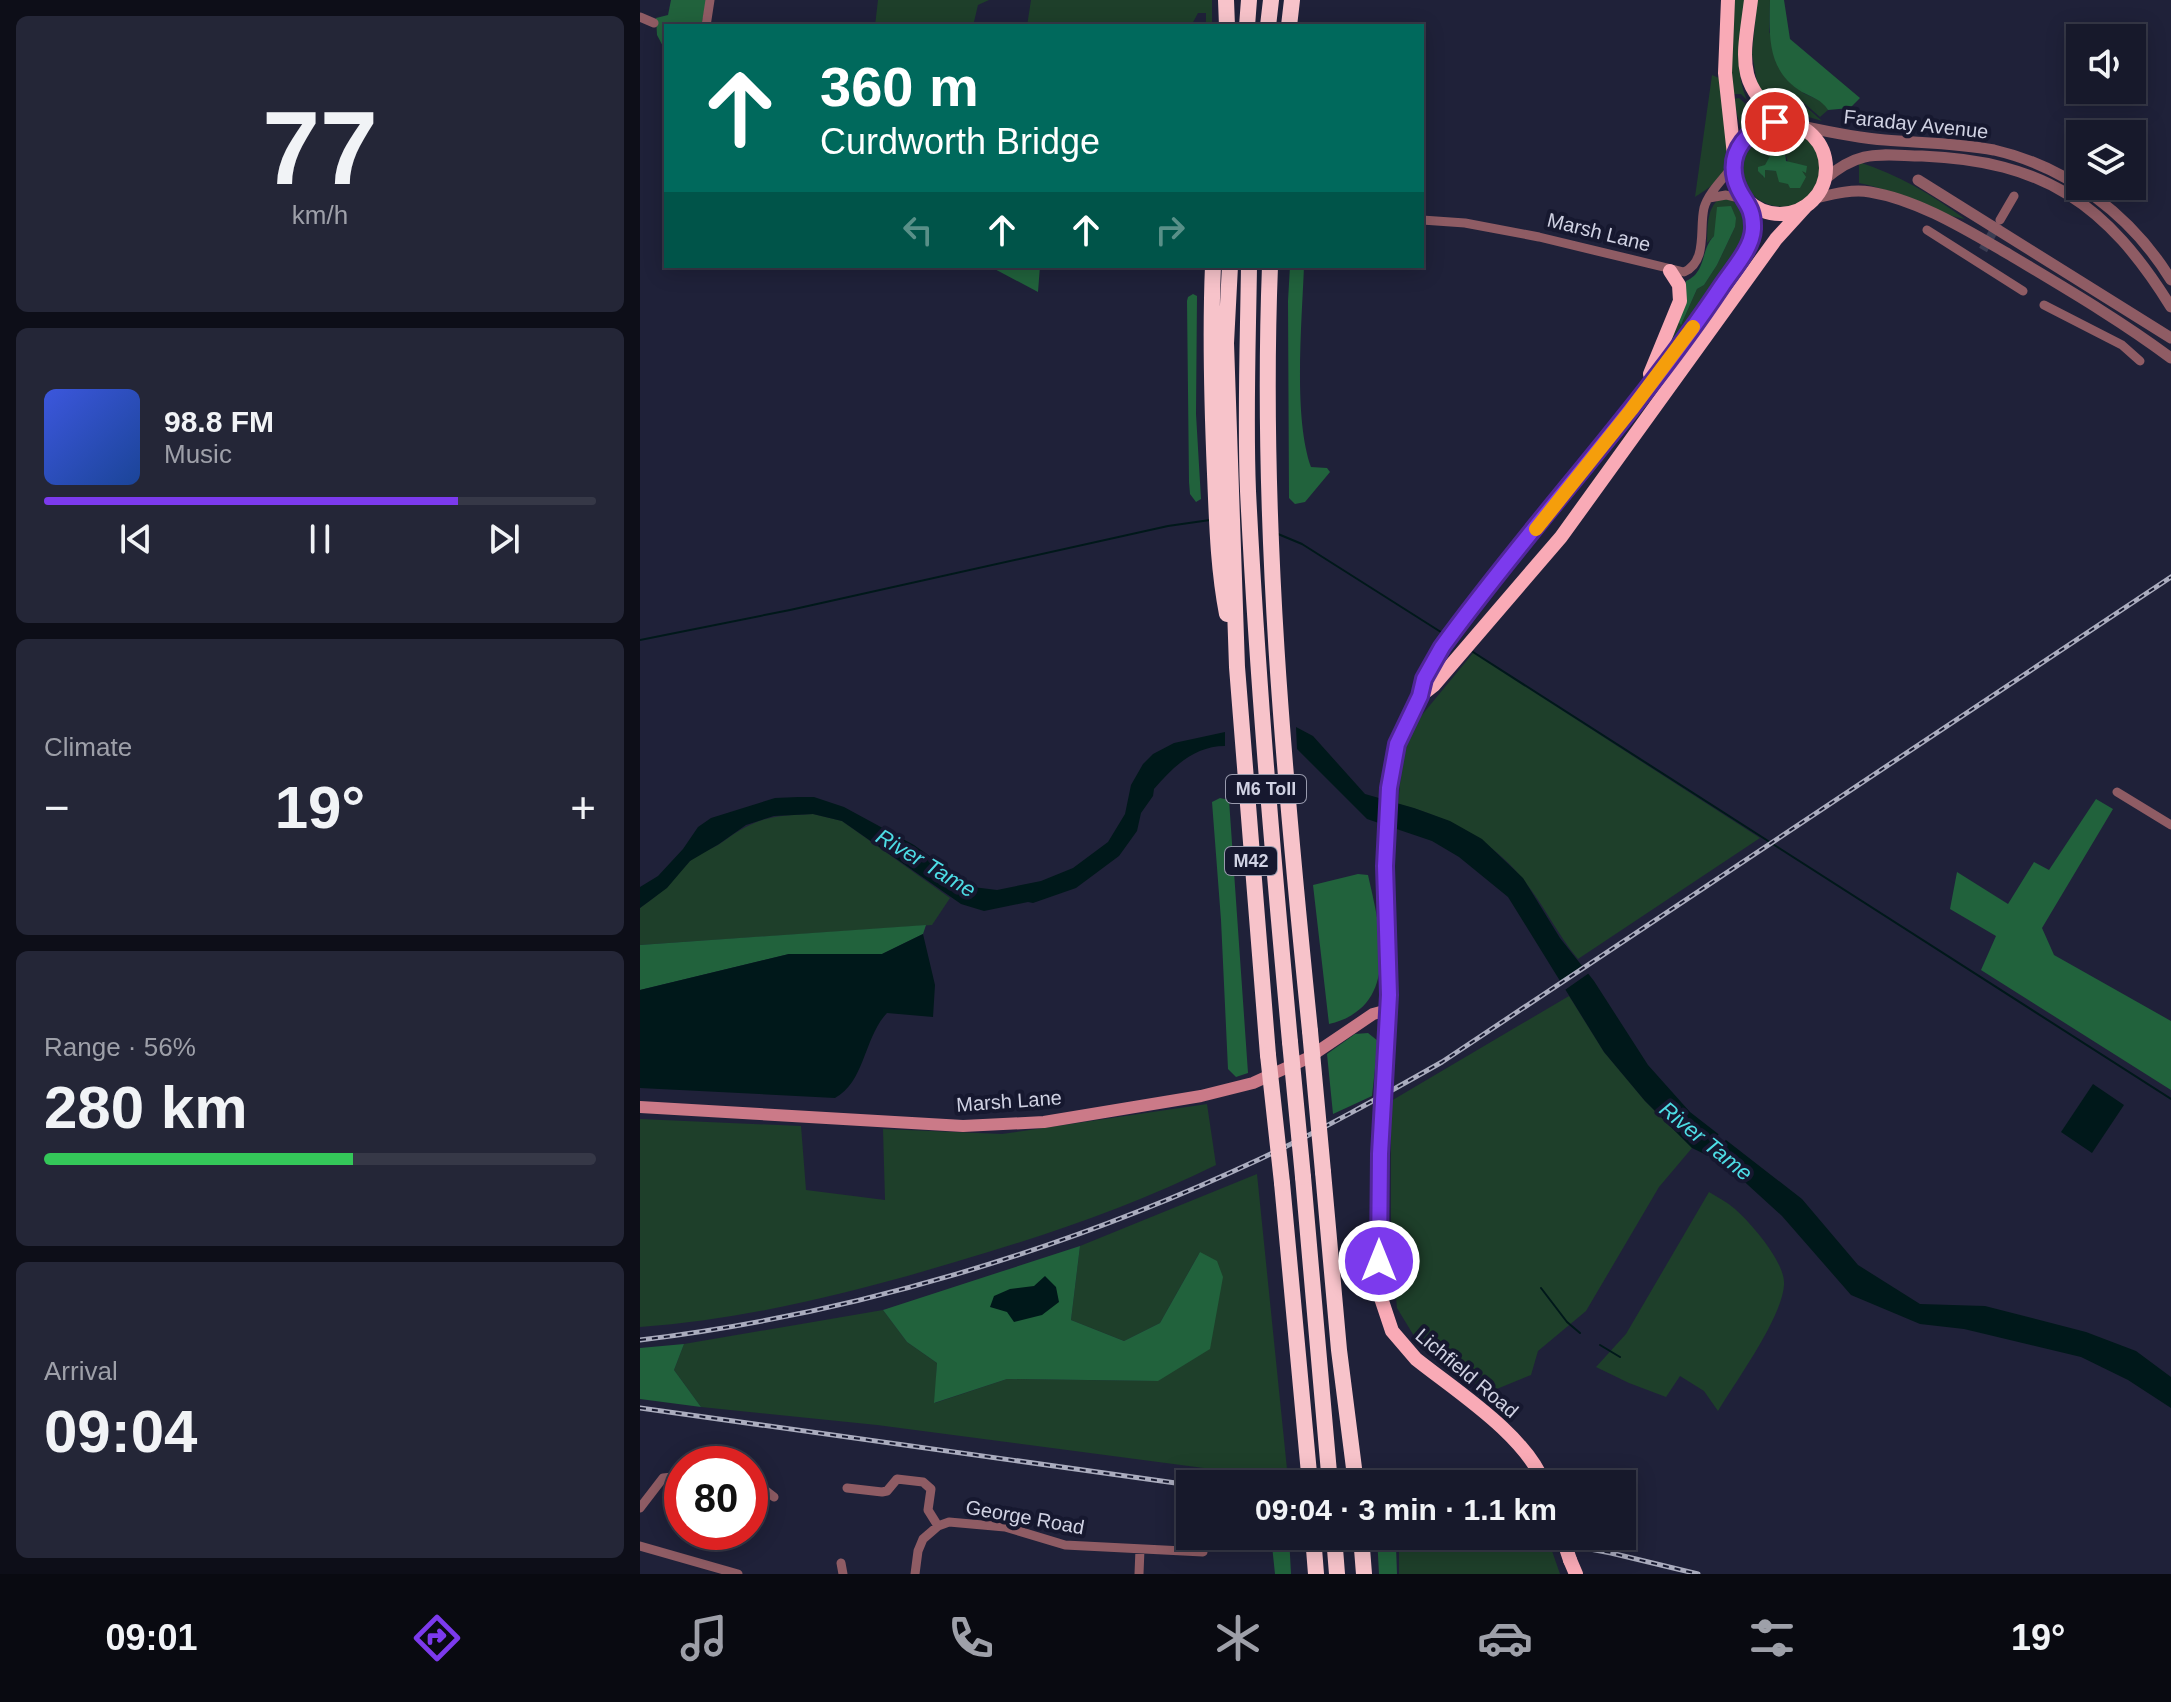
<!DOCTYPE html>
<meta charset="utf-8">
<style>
body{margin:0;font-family:Helvetica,sans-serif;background:#242637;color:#f1f3f6;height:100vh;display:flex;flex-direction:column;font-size:30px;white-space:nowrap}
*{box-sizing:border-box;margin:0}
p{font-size:26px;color:#9ea0a9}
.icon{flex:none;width:44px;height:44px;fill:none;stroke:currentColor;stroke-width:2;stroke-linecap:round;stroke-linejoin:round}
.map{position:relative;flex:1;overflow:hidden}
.drawer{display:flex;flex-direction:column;gap:16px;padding:16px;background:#0d0e18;width:640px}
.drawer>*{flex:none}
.top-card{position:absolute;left:24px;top:24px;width:760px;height:244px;border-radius:0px;box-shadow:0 4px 20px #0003,0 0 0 2px #363847;background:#00695c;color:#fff;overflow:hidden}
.fabs{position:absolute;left:1426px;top:24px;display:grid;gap:16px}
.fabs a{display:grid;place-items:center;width:80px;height:80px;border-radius:0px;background:#17192b;box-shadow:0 4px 20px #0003,0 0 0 2px #363847;font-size:40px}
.speed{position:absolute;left:24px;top:1446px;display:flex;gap:16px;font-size:40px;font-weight:700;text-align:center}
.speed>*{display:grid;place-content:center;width:104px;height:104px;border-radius:50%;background:#17192b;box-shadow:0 4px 20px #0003,0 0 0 2px #363847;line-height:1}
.speed .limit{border:12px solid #d22;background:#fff;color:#111}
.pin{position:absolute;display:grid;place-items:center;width:68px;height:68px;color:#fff;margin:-34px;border:4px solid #fff;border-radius:50%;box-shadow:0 2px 8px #0007}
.me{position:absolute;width:88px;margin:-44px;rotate:0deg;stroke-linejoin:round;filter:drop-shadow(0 0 6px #0008)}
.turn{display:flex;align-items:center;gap:28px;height:168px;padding:0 24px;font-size:36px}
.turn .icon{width:104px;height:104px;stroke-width:2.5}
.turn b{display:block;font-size:56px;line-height:68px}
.lanes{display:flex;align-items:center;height:76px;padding:0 24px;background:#0003;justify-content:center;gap:40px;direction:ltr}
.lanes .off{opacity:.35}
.big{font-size:60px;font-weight:600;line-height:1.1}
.drawer .card{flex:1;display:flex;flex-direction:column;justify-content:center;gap:12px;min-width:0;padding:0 28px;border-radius:12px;background:#242637}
.drawer .dial{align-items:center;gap:0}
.dial b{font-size:104px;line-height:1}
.song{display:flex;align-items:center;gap:24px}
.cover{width:96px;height:96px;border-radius:12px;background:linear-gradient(135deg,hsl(230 70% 55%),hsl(220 70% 35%))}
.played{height:8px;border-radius:4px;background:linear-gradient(90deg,#7c3aed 75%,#363847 75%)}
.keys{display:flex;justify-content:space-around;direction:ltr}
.heat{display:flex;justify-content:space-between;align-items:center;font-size:44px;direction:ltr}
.charge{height:12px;border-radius:6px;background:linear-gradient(90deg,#34c759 56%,#363847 0)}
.trip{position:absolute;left:536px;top:1470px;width:460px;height:80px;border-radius:0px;background:#17192b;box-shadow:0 4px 20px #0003,0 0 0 2px #363847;font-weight:600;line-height:80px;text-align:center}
.menu{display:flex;height:128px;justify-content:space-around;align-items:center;background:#090a11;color:#9ea0a9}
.menu .icon{width:56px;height:56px}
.menu .on{color:#7c3aed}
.menu b{font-size:36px;color:#f1f3f6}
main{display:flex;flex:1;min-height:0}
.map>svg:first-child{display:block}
.green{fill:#1e3f2a;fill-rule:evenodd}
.forest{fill:#21623c}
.water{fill:#00181a}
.pier{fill:#1f2139}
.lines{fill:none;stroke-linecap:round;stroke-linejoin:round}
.stream{stroke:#00181a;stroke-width:2}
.minor-tunnel{stroke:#3a3c52;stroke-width:9;stroke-dasharray:9 4.5;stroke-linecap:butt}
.minor{stroke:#8f5c64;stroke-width:9}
.tertiary{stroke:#8f5c64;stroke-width:11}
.secondary{stroke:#cb7a88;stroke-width:12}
.trunk{stroke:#f9aab6;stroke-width:14}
.motorway{stroke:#f7c3ca;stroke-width:16}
.rail-casing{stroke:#aaacbe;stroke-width:5}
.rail{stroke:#16182f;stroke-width:2;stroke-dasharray:6;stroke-linecap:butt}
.trunk-bridge{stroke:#f9aab6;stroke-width:14}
.motorway-bridge{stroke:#f7c3ca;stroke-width:16}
.route-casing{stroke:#51269a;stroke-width:20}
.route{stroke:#7c3aed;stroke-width:14}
.slow{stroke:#f59e0b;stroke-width:14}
.labels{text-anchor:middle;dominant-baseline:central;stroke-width:8;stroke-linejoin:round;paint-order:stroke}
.shield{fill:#16182f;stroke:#989aad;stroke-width:2}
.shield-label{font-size:18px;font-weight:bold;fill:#d0d2e3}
.street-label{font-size:20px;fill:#d0d2e3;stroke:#16182f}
.water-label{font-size:22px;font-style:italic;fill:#4ddde5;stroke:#16182f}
</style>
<main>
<section class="drawer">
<div class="card dial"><b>77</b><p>km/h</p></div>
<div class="card">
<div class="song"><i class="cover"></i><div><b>98.8 FM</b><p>Music</p></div></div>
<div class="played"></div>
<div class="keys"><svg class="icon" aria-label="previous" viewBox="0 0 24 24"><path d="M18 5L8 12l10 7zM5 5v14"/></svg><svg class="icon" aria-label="pause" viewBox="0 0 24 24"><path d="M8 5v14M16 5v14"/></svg><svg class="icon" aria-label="next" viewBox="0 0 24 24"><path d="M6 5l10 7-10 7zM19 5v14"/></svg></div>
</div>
<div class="card"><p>Climate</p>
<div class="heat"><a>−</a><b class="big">19°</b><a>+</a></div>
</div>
<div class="card"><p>Range · 56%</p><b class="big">280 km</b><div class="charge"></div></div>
<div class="card"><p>Arrival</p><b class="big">09:04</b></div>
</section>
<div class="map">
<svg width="1531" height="1574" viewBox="0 0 1531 1574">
<rect width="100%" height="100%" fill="#1f2139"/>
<path class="green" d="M238 0H349L338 5 333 26H235Z
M391 0H572V26H566V13H558L551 26H387Z
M1093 0H1105C1102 33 1093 69 1107 100L1101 94H1093L1090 76Z
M1117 0H1130L1129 32 1163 93 1183 102 1188 110 1180 117 1150 91 1125 92 1118 88 1112 54Z
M1072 75 1079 78C1083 107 1098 150 1080 177 1074 185 1064 191 1055 197Z
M1138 92 1155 97 1182 121 1138 108 1125 97Z
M1099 98 1119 116 1101 129 1093 99Z
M1146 128C1199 137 1187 215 1135 206 1089 197 1093 132 1146 128ZM1142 140H1150L1154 150 1145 152 1148 163 1166 166 1162 171 1160 187 1143 181 1137 171 1125 170 1123 177 1121 173Z
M1219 162C1259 175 1291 194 1325 219 1288 212 1256 190 1219 183Z
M1080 198C1114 203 1110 226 1098 251L1020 364 1044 301 1042 323 1057 289 1064 285 1077 265 1095 227 1074 236 1067 243C1068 227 1066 209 1080 198Z
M833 653 1120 838 938 959C917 934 903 903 882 878 850 839 807 816 758 804L762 764 772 727Z
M173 814 202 821 310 898 292 925 0 945V908C23 892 31 882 49 862 58 852 71 850 81 843 117 817 129 816 173 814Z
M929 996 964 1052 1005 1101 1052 1148 1019 1187 946 1311 898 1351 891 1375 847 1393 800 1359 774 1336 757 1308 751 1244V1101Z
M567 1104 576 1165C493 1206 404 1236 315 1262 212 1293 107 1319 0 1327V1119L161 1126 166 1190 245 1200 243 1129 362 1134Z
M617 1174 648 1479 237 1425 61 1407 34 1370 44 1344 243 1310 267 1342 297 1363 295 1403 367 1379 518 1381 560 1252 520 1323 484 1341 431 1320 440 1246Z
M1069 1192C1077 1197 1087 1202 1095 1209 1111 1223 1146 1263 1144 1285 1142 1318 1096 1381 1078 1411L1064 1391 1040 1376 1026 1397 989 1383 956 1367 986 1334Z
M759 1536H842L911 1548 920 1574H759Z"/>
<path class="forest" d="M31 0H67L61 26H26V52L17 35 16 18 28 15Z
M1130 0H1144L1150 39 1220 98 1210 108 1188 110C1181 99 1173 98 1162 92 1127 71 1129 36 1130 0Z
M1150 139 1154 150 1145 152 1146 161 1167 166 1166 173 1162 171 1166 177 1160 188H1150L1148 184 1139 182 1136 171 1125 170V178L1118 171V167L1125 165 1130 156 1128 150 1133 152 1142 140Z
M1091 206 1096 218 1095 227 1077 265 1064 285 1057 289 1041 325 1039 322 1046 281C1067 272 1060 250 1074 236L1077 207Z
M349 266H400L398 292Z
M650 266H664C662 321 653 417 671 467L687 468 690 472 665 502 655 504 649 498 648 301Z
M553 294 557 296 556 414 561 499 556 502 550 494 549 482 547 301 548 297Z
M580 798 589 800 608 1073 596 1077 588 1069 581 920 572 802Z
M1456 799 1473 809 1402 928 1414 955 1531 1021V1090L1341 970 1356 936 1310 909 1317 872 1368 904 1394 862 1409 870Z
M718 874 728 875C740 929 762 1007 689 1024L673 885Z
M286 925 283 934 242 954H149L0 990V945Z
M728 1033 738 1041 732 1096 693 1114 687 1054 715 1034Z
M440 1246 431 1320 484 1341 520 1323 560 1252 577 1261 583 1277 570 1349 518 1381 367 1379 294 1403 297 1363 267 1342 243 1310Z
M44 1344 34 1370 61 1407 0 1399V1348Z
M631 1536H649L651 1574H635Z
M737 1536 756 1546 757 1574H739Z"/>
<path class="water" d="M656 727 673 736 725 794 774 808 810 821 842 839 883 878 920 938 954 981 1008 1065 1050 1112 1162 1199 1218 1265 1280 1304 1345 1306 1446 1332 1496 1351 1531 1377V1408L1488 1380 1441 1357 1324 1329 1280 1324 1211 1295 1142 1216 1085 1164 1052 1148 1005 1101 964 1052 868 897 819 857 792 841 727 819 657 749Z
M585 732V746C554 746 533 767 514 789L513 796 501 813 497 831 479 856 436 888 393 903 388 902 344 911 321 904 202 821 173 814 134 816 106 825 79 844 50 861 27 888 0 908V887L18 876 43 849 58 827 71 818 135 798 158 797H174L204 807 274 845 333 887 357 890 401 881 433 868 468 842 485 814 491 785 503 764 513 754 534 743Z
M283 934 295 985 293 1017 247 1013C224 1037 225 1082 195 1098L0 1088V990L149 954H242Z
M1453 1084 1484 1105 1452 1153 1421 1132Z
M405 1276 416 1287 419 1302 402 1315 374 1322 367 1312 350 1307 354 1296 370 1289 394 1286Z"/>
<path class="pier" d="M946 963 952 971 922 992 917 983Z
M1081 1131 1088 1137 1070 1161 1062 1157Z"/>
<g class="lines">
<path class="stream" d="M638 534 662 544 804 634
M0 640 150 610 528 526 570 520
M833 652 1531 1099
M901 1288 927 1322 940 1333
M960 1345 980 1357"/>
<path class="minor-tunnel" d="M1343 250 1358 223"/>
<path class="minor" d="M0 17 14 23
M66 26 70 0
M1069 198 1086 195 1106 200
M782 220 825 223 899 237 1044 272C1068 261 1059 229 1064 208 1068 193 1084 178 1093 166
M1360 220 1374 196
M1287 230 1383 291
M1404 305 1482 345 1500 361
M1477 792 1531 825
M110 1488 125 1490 134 1497
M207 1488 242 1492 247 1491 257 1479 283 1482 291 1489 288 1510 298 1526
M0 1508 23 1478 42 1476
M0 1546 98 1574
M201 1563 203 1574
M275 1574 278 1551 283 1539 298 1526 309 1522 365 1527 425 1545 563 1552
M499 1574 500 1549"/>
<path class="tertiary" d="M1161 126C1189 132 1217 138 1245 140 1281 143 1318 143 1354 150 1428 167 1492 216 1531 280
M1185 179C1220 149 1238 155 1282 156 1405 161 1467 204 1531 307
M1278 180 1531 338
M1176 198C1193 194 1212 189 1230 192 1279 200 1328 231 1370 255 1425 288 1480 320 1531 358"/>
<path class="secondary" d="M0 1107 323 1126 404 1122 561 1096 613 1083 668 1058 733 1014 748 1010"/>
<path class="trunk" d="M1088 0 1085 73 1094 155
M1111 0C1104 56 1093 86 1146 122
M1094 168a46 46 0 1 1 92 0a46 46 0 1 1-92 0Z
M1010 374 1040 301 1039 285 1030 271
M780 696 794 685 921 537 1136 239 1166 206
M744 1066 749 995 745 853 749 788 757 744 780 696 784 679 817 627 991 410 1069 305 1111 239 1113 222 1109 203
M741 1121 740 1295 752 1331 776 1359C816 1391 887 1436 904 1484
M930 1560 936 1574"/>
<path class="motorway" d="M586 0 587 26
M607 26 609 0
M628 26 631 0
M649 26 652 0
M573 266C570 335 572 404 575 474 577 521 578 567 587 614
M590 266 586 343 597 667 628 1055
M609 266C608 341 605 416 608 491 617 675 633 858 650 1042
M630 266C620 522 644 776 670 1031
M683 1172 699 1350 716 1484
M663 1177 690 1484
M642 1183 670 1484
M673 1536 676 1574
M694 1536 697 1574
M721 1536 724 1574"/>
<g class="rail-casing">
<path id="rail" d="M0 1340C214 1314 425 1250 620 1159 682 1130 742 1096 802 1062L1531 577
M0 1408 550 1485
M882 1536 971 1553 1058 1574"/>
</g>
<use href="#rail" class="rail"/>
<path class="trunk-bridge" d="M741 1121 744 1066
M922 1536 930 1560"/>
<path class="motorway-bridge" d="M670 1031 683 1172
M650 1042 663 1177
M628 1055 642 1183"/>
</g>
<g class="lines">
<g class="route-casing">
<path id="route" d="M739 1261 740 1154 749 995 745 866 749 788 757 744 780 696 784 679 802 647C891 524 997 413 1081 287 1092 270 1112 249 1113 229 1114 203 1100 200 1095 179 1088 150 1109 128 1135 122"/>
</g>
<use href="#route" class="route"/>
<path class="slow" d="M896 529 991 410 1053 327"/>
</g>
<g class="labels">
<g class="shield">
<rect x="586" y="775" width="80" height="28" rx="6"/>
<rect x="585" y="847" width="52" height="28" rx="6"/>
</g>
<g class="shield-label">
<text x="626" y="789">M6 Toll</text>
<text x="611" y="861">M42</text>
</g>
<g class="street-label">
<text transform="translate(1276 124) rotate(6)">Faraday Avenue</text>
<text transform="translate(959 232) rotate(14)">Marsh Lane</text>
<text transform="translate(369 1101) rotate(-4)">Marsh Lane</text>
<text transform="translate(827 1373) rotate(40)">Lichfield Road</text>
<text transform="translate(385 1517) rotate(10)">George Road</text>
</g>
<g class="water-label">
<text transform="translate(286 863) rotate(31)">River Tame</text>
<text transform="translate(1066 1141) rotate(39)">River Tame</text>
</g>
</g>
</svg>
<div class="fabs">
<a><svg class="icon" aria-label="sound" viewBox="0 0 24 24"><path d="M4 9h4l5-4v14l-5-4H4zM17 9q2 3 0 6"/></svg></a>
<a><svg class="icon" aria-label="layers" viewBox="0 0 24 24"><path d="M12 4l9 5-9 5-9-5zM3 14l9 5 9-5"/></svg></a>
</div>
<div class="speed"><div class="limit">80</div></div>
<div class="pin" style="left:1135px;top:122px;background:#d93025"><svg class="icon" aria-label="arrive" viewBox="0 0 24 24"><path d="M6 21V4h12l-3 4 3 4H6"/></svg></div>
<svg class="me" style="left:739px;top:1261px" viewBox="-20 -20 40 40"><circle r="17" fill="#7c3aed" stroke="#fff" stroke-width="3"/><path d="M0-11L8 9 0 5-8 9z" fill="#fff"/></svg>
<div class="trip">09:04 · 3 min · 1.1 km</div>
<div class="top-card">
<div class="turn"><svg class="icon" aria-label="ahead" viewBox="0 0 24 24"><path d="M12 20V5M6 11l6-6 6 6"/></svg><div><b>360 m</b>Curdworth Bridge</div></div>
<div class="lanes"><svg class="icon off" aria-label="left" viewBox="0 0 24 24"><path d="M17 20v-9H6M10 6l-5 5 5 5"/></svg><svg class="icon" aria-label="ahead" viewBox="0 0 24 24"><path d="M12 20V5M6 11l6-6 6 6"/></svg><svg class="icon" aria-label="ahead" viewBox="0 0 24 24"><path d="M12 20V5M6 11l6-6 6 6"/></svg><svg class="icon off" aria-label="right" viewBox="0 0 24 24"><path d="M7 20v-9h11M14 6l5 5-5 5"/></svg></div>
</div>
</div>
</main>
<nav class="menu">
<b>09:01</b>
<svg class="icon on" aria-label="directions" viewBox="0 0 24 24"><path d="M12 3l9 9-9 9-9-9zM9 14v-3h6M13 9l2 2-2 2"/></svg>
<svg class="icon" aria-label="music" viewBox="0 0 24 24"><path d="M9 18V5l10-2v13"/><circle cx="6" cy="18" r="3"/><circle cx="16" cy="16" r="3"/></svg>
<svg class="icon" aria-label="phone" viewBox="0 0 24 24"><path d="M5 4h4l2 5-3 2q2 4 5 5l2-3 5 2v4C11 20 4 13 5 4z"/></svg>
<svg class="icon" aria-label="climate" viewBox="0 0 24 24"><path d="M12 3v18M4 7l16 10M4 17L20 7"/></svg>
<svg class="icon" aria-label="car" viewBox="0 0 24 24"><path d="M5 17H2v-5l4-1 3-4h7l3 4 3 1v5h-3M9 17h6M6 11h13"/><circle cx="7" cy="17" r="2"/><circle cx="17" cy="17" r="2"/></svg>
<svg class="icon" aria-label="filters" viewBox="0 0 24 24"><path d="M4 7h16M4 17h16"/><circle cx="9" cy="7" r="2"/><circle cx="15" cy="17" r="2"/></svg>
<b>19°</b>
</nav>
